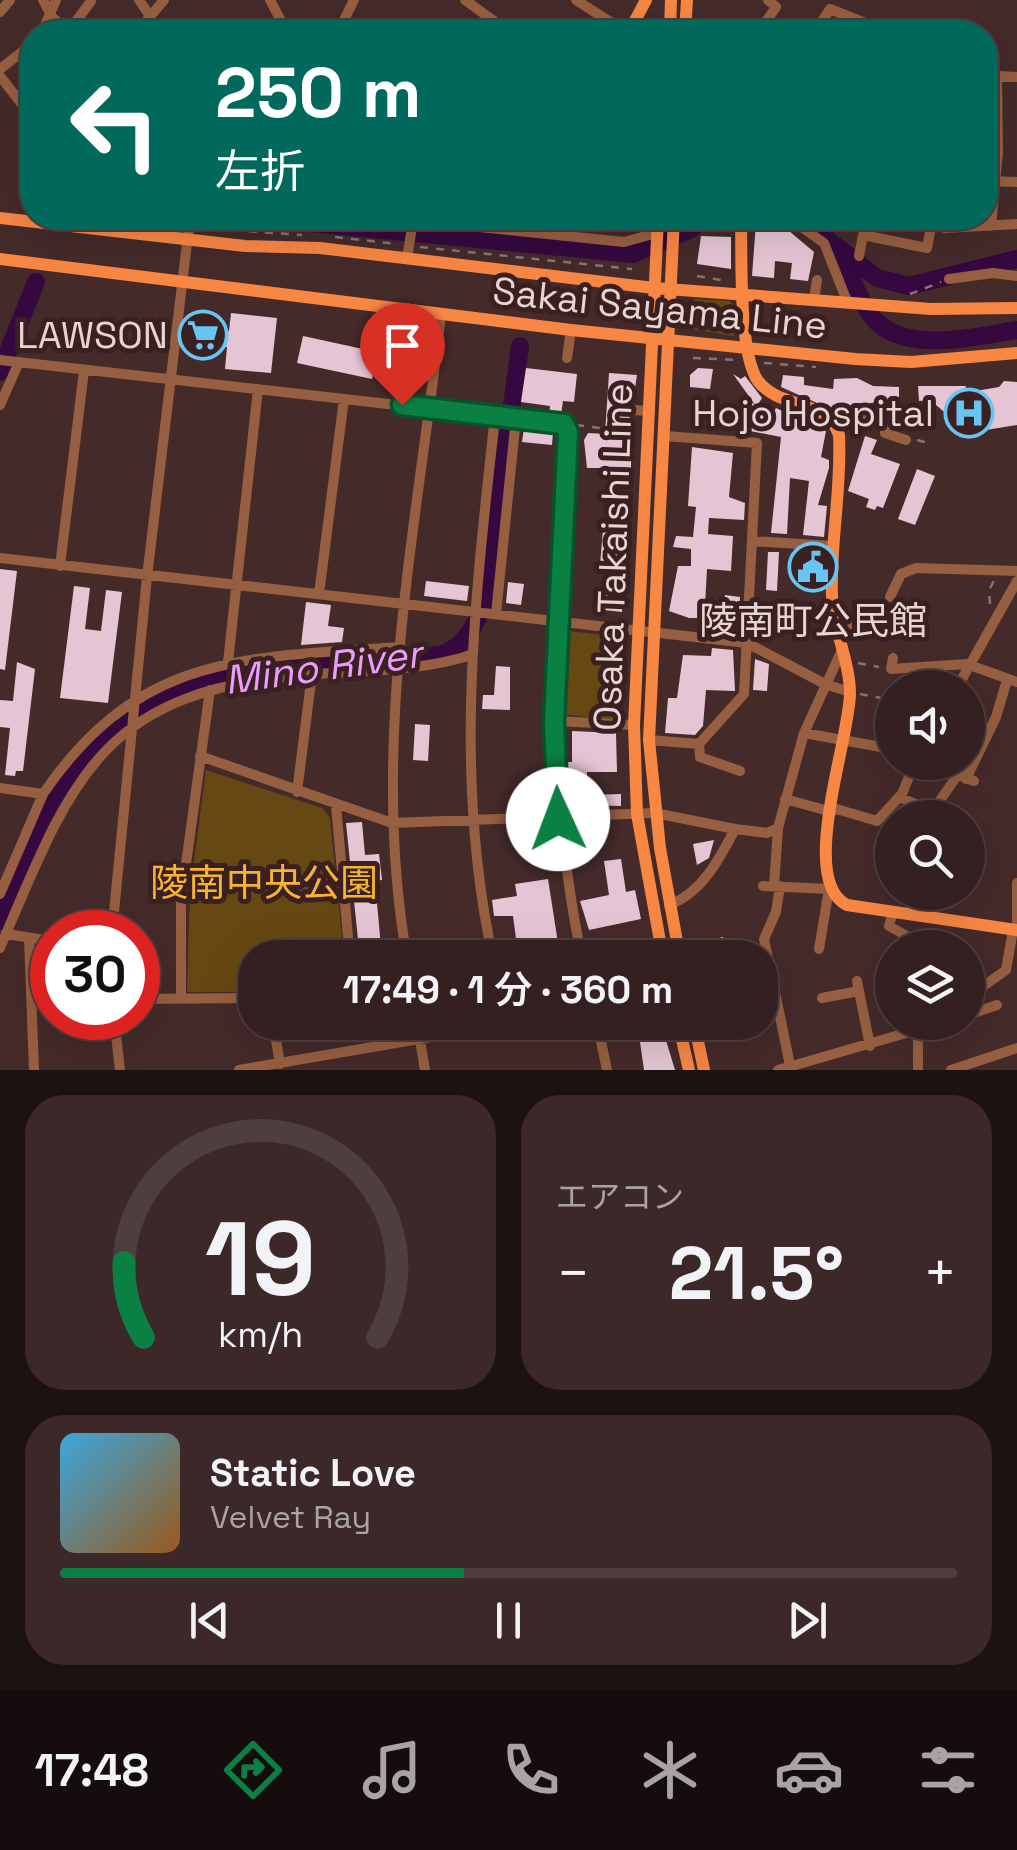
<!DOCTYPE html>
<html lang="ja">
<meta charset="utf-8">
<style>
body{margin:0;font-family:"Space Grotesk","Noto Sans JP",sans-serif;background:#3c2829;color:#f1f3f6;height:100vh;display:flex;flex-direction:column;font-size:38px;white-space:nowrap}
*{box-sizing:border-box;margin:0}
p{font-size:32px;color:#a9a3a5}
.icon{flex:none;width:55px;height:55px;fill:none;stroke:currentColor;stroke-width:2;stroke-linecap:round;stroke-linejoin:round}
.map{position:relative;height:1070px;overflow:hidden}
.drawer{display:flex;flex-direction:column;gap:25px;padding:25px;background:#1d1212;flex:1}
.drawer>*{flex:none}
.top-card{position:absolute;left:20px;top:20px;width:978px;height:210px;border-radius:40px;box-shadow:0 10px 40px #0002,0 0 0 2px #4e3e3e;background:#00695c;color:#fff;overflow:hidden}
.tools{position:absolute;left:875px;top:670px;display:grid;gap:20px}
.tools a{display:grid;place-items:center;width:110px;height:110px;border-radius:50%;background:#342020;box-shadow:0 10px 40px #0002,0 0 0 2px #4e3e3e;font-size:50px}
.speed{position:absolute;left:30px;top:910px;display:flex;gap:20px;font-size:50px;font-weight:700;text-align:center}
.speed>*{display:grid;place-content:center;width:130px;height:130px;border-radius:50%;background:#342020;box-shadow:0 10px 40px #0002,0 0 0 2px #4e3e3e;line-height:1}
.speed .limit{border:15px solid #d22;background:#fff;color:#111}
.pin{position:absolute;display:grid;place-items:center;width:85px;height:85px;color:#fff;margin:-102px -42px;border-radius:50% 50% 50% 0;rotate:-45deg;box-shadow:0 0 10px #0007}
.pin .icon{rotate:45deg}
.me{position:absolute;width:110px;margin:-55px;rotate:358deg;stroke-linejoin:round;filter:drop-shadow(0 0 8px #0008)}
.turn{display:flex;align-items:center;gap:35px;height:210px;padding:0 30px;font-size:45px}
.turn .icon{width:130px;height:130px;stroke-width:2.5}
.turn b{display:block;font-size:70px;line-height:85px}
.big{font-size:75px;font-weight:600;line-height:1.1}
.drawer .widget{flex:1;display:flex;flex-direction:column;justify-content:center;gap:15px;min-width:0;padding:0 35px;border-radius:40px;background:#3c2829}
.drawer .dial{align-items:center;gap:0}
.dial svg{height:260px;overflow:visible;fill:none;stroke:#4e3e3e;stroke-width:7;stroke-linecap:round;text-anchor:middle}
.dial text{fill:#f1f3f6;stroke:none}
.song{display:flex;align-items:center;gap:30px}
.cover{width:120px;height:120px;border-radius:15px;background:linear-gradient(135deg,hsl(200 70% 55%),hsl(30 70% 35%))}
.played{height:10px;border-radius:5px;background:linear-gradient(90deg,#0b8043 45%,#4e3e3e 45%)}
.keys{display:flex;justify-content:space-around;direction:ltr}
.heat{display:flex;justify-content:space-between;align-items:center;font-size:55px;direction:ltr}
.drawer .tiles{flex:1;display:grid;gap:25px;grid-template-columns:1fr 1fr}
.widget:last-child{grid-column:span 2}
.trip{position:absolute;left:238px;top:940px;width:540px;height:100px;border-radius:40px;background:#342020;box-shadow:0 10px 40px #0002,0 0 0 2px #4e3e3e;font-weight:600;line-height:100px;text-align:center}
.menu{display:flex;height:160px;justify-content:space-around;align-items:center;background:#150d0d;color:#a9a3a5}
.menu .icon{width:70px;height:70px}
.menu .on{color:#0b8043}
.menu b{font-size:45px;color:#f1f3f6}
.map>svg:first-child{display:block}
.green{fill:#664812}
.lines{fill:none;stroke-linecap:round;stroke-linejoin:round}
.river{stroke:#35093f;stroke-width:18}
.building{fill:#e5c5d3}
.path{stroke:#897272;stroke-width:2.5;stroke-dasharray:8 8;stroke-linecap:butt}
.minor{stroke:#975f41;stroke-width:10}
.major{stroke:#f88744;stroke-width:12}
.route-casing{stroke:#07532c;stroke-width:25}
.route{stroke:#0b8043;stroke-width:18}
.labels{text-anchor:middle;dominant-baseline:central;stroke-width:10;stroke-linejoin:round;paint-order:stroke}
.street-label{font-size:38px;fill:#e7d5d4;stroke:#3a2021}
.poi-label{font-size:38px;fill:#e7d5d4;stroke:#3a2021;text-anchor:end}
.park-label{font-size:38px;fill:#f9b42f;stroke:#3a2021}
.water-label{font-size:40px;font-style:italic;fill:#ec9cfe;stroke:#3a2021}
</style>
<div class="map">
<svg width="1017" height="1070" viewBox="0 0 1017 1070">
<rect width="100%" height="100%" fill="#452a2a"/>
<path class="green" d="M694 299 729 301 737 307 738 328 733 336 692 329Z
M569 631 620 637 624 642 620 721 561 714 564 636Z
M206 770 322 808 330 818 344 957 255 958V992H187L190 891Z"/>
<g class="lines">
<path class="river" d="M259 218 633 254 691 229 703 218
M800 218 877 278 909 286 1017 259
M841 253C850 272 857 294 868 311 896 357 973 337 1017 330
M0 372 36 282
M0 921C16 883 28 843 48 808 133 658 289 664 441 655 467 645 476 624 486 599L520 346"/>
</g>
<path class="building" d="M756 223 782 225 814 252 808 281 790 279 792 263 775 261 774 278 752 276Z
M701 236 731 237V269L697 264Z
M231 313 277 318 271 373 225 369 227 347 193 343 195 327 229 331Z
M389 329 428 333 424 364 375 365 372 379 297 363 303 336 386 354Z
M526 368 577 374 574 402 563 401 561 415 549 414 550 406 521 402Z
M698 368 713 369 710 389 690 387V375Z
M609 373 637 375 633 401 623 409 631 419V468H587L584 440 588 433 605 434Z
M733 374 741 379 745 376 762 398 757 406 772 416 776 408 826 431 821 457 829 460V468L818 505 827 506 824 537 803 535 809 481 790 478 787 534 771 533 781 437 750 431 752 402 756 406Z
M783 375 804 377V385L833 389 834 379 857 378 873 386 899 387V397L835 411 781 387Z
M1004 381 1017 382V425L973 432 972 427H966L962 398 955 421 930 400 919 401 918 386H966L964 393 999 387Z
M524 428 553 432 552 445 522 442Z
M865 436 877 440 871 454 900 464 883 508 877 506 875 510 866 507 869 499 848 491Z
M692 447 733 453 729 497 745 503 744 520 709 518 708 534 733 536 731 571 707 569 705 605 724 607 725 595 740 597 739 618H689L669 611 678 566H691V549L673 547 676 536 693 537 696 507 688 506Z
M917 469 935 476 915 525 898 519Z
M603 529 626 532V567L600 565Z
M768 552H779L777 591 766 590Z
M805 556 823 557 821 589 803 588Z
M0 569 17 571 5 670 0 669Z
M426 581 469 586 467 601 424 596Z
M508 582 524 584 521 605 506 603Z
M606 584 624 586 622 612 604 610Z
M74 586 90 588 85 629 101 631 106 590 122 592 108 703 60 698Z
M306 602 331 605 328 626 344 628 342 642 301 645Z
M712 648 733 650 735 691 706 690 703 726 695 735 665 733 668 698H677L683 655 711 656Z
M755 659 769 664 767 691 753 690Z
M17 662 35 669 23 771H16L15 776 5 775 10 728 0 727V700L13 701Z
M496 666 510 667V710L482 709 483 695H494Z
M415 724 430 725 428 761 413 760Z
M572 731 616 733 617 772H587V795L621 794V806L576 805 574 775H568L567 762H572Z
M362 822 365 855 379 854 382 880 375 881 381 947 359 949 346 823Z
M596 824 598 840 573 841 571 825Z
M714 840 709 858 697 865 693 844Z
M621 859 626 892 635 890 641 919 589 930 580 901 609 895 604 861Z
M548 879 558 943 557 958H540L538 944 517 946 513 916H494L492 900 517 896 515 884Z
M723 937 728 958H695L693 950 700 948 698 944Z
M665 1037 675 1070H644L640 1042Z"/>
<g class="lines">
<path class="path" d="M201 228 302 235
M335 237 397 244
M420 247 632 269
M697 276 727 281
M910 294 941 282
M693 358 736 360
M764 363 816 367
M576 425 638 433
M917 440 929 443
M990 604 989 590 995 579
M858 663 879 667
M860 694 892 700"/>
<path class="minor" d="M43 0 52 17 70 32
M139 0 150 16
M270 0 287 32
M465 0 509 32
M576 0 626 32
M768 0 776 7 765 23 771 32
M0 12 10 0
M685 23 713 32
M69 31 91 1
M42 32 56 0
M137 32 164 0
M338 32 354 0
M815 32 830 9 888 32
M0 69 32 44
M985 75 1017 77
M0 76 32 117
M32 159V167
M985 181 1017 182
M393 218 624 242 657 233
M789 218 824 243 847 301
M920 218 945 228 1017 224
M991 226 998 152 997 77
M859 256 863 235 927 248 932 222
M407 259 413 220
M949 279 993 273 1017 276
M814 299 817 280
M567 358 571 330
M0 360 564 424 568 432C559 613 543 779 582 958
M0 405 19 362
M632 410 649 411
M833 421 854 413 885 425V433L906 440
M752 541 833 546
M0 558 747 643 825 684 850 692
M60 566 84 371
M319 594 344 399
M890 597 901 574 916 568 1017 571
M496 614 516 418
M838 638 862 614 879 610
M841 652 804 733 892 749
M893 658 891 669 967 664 1017 682
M228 662 258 389
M957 688 1017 581
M554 721 634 725
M649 740 699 744 744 694 757 443 665 436
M699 744 700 757 740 771
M200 756 392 823 655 813 735 829
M924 762 974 781
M966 779 996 717 1007 680
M0 788 43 794C140 652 245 658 401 647
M297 792 312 674
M899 797 949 818
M785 799 832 812
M336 806 350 958
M833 808 877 821 902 794 915 762
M934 809 957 776
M1017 883V921
M763 886 829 889 819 949
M774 886 778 828
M780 886 776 912 764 939 791 1070
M0 894 43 794
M669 905C702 893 720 858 735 829L767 833 778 828 804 733
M892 915 889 926 921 944V948
M927 917 929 892
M112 932 147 577 190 218
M6 934 52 941
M29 938 34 1070
M0 948C72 778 101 691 304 675 359 670 419 672 471 655
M407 958C369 744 417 527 441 315
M493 958C453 776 475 599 495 416
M857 981 870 1046
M880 990 892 991
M968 997 1006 970 1013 930
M181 998V900L210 690
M822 998 859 991
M138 999 255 998
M968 1015 997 1005
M114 1018 120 1070
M273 1022 280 1064
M417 1022 425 1070
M597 1022 607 1070
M239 1070 518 1022
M778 1070 944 1022
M918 1070V1031
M951 1070 1017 1048"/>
<path class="major" d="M629 32 646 0
M670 32 671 0
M685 32 687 0
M0 218 245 246 320 248 654 288 931 309 1017 308
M658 218 634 725 637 814 663 958
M674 218 649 740 660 848 680 958
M741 218C742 254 738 352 758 381 780 410 827 398 839 435 842 488 830 542 832 596 833 629 850 662 850 694 849 742 798 881 847 905L1017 930
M0 259 571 330 855 359 911 362 1017 353
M678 1022 689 1070
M694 1022 704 1070"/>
</g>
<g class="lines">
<g class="route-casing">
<path id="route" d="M402 405 564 424 568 432 554 721 558 819"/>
</g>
<use href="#route" class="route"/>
</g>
<defs>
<g id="supermarket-ring" transform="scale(2.5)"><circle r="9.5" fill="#3a2021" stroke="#68c4f0" stroke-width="1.5"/><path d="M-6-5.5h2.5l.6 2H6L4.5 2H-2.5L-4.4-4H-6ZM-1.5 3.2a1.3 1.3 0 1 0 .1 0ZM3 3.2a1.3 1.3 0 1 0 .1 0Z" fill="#68c4f0"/></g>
<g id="hospital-ring" transform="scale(2.5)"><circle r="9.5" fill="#3a2021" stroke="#68c4f0" stroke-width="1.5"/><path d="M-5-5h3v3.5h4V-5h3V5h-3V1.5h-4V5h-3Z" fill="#68c4f0"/></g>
<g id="civic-ring" transform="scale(2.5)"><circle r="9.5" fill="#3a2021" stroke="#68c4f0" stroke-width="1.5"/><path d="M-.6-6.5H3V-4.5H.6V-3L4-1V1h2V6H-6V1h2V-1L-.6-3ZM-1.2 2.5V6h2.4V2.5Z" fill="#68c4f0"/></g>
</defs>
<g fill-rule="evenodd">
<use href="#supermarket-ring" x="203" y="335"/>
<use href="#hospital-ring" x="969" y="413"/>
<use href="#civic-ring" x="813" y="567"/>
</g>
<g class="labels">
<g class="street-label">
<text transform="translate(660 308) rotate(6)">Sakai Sayama Line</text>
<text transform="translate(613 557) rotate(-88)">Osaka Takaishi Line</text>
</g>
<g class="poi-label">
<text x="168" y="335">LAWSON</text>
<text x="934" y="413">Hojo Hospital</text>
<text x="813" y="621" text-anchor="middle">陵南町公民館</text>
</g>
<g class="park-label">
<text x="264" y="883">陵南中央公園</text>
</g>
<g class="water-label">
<text transform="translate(323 667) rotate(-8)">Mino River</text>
</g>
</g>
</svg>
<div class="tools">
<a><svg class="icon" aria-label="sound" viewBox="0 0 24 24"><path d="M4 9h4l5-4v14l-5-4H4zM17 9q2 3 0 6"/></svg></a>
<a><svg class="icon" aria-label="search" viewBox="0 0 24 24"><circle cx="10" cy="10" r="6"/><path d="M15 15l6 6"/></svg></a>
<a><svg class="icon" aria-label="layers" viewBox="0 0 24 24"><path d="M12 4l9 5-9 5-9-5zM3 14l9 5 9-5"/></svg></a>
</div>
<div class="speed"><div class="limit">30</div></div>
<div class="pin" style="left:402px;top:405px;background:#d93025"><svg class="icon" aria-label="arrive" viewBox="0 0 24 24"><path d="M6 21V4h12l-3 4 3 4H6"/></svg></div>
<svg class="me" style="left:558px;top:819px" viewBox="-20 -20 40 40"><circle r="19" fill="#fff"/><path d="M0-13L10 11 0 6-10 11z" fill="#0b8043"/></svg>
<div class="trip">17:49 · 1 分 · 360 m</div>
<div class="top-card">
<div class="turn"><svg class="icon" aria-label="left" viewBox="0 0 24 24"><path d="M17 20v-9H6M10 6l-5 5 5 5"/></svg><div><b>250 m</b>左折</div></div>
</div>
</div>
<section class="drawer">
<div class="tiles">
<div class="widget dial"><svg viewBox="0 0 100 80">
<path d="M14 69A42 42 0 1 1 86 69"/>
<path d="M14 69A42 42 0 0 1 8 46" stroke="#0b8043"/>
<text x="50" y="56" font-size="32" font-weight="700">19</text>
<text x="50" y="72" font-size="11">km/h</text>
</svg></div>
<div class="widget"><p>エアコン</p>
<div class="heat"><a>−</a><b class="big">21.5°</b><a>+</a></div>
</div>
<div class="widget">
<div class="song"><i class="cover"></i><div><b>Static Love</b><p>Velvet Ray</p></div></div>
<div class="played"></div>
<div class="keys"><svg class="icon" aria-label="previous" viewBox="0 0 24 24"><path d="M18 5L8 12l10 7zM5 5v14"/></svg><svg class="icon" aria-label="pause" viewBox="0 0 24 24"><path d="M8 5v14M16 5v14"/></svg><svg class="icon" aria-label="next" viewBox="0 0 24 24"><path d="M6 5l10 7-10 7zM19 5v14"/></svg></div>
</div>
</div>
</section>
<nav class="menu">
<b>17:48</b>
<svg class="icon on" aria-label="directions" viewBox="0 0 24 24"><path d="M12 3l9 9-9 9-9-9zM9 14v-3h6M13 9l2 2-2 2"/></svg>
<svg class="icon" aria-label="music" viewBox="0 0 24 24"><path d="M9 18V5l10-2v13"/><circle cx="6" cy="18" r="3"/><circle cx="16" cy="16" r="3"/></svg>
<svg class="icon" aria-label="phone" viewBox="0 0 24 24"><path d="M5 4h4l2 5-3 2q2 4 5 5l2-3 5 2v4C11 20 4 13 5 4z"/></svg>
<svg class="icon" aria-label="climate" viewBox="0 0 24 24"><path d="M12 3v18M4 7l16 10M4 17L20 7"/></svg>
<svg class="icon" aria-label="car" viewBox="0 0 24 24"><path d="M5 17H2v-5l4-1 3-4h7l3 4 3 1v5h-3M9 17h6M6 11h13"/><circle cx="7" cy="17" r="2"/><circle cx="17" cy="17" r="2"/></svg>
<svg class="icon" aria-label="filters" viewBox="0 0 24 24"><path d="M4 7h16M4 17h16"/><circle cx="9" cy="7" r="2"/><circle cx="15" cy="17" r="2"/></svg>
</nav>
